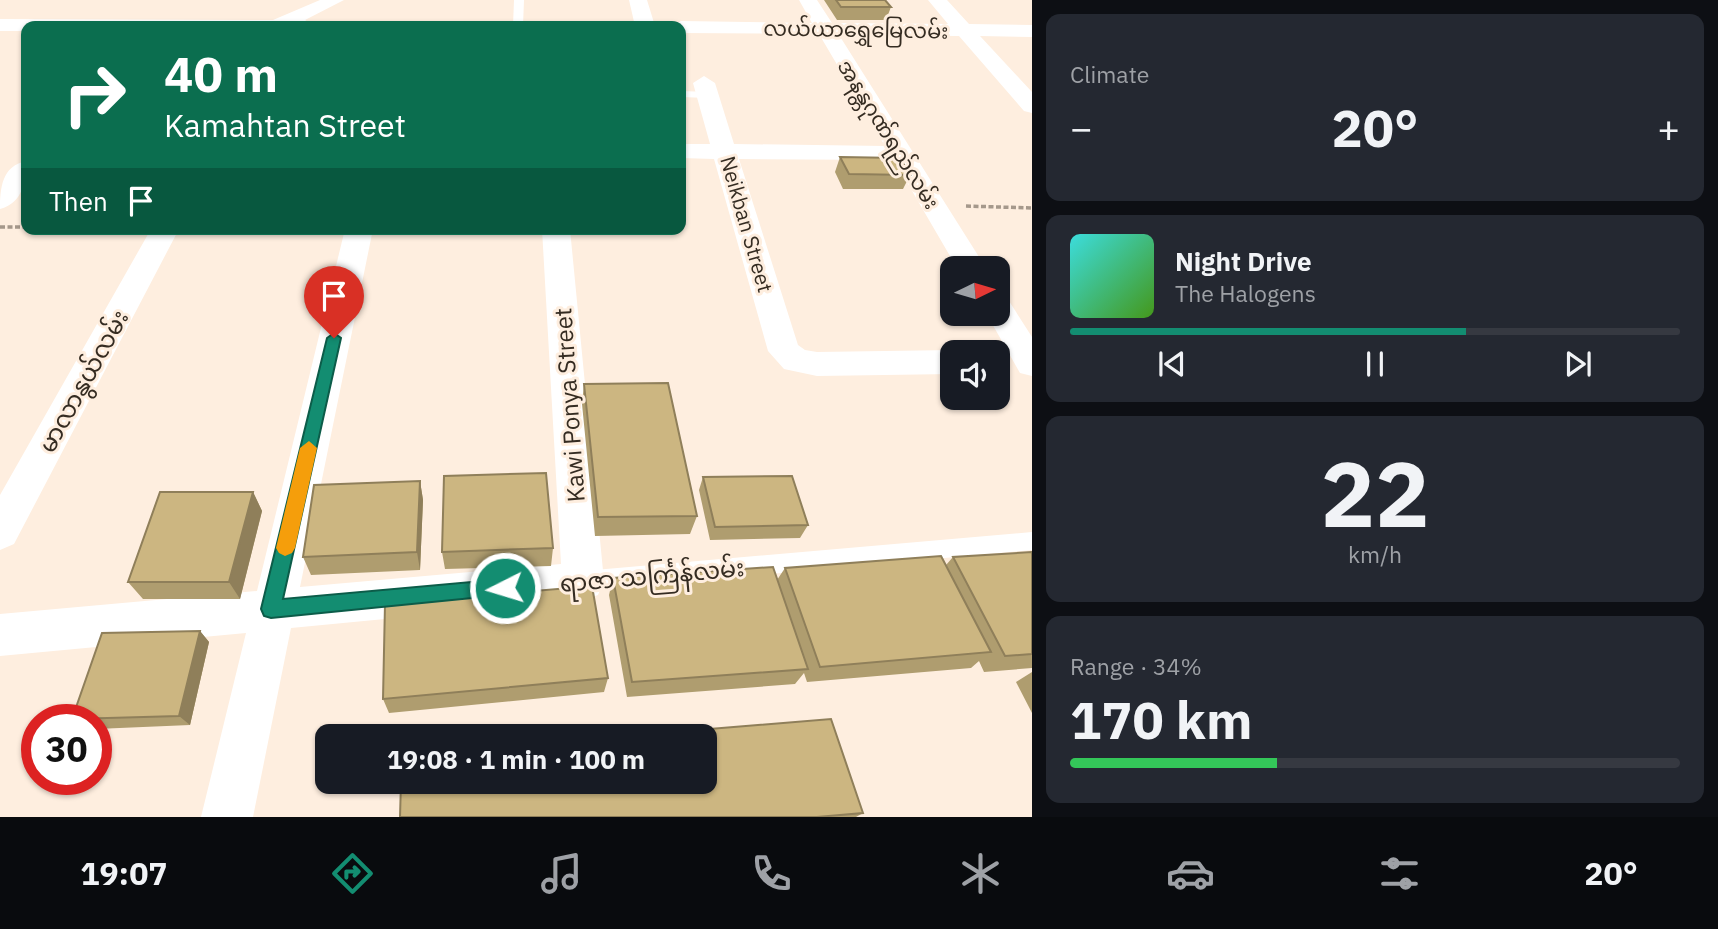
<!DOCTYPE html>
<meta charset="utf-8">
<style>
body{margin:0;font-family:"IBM Plex Sans","Noto Sans Myanmar",sans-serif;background:#242831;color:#f1f3f6;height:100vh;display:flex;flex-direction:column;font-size:26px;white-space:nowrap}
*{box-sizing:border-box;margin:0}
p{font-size:23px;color:#9ea1a6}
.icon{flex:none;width:38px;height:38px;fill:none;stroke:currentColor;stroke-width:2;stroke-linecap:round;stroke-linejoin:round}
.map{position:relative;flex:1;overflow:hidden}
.sheet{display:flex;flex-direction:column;gap:14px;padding:14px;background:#0d0f14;width:686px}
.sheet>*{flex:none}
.guide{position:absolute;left:21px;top:21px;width:665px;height:214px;border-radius:14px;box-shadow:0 2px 5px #0004;background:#0b6e4f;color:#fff;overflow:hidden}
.needle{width:46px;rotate:85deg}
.tools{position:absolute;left:940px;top:256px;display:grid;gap:14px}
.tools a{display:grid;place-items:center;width:70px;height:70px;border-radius:14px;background:#171b24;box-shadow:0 2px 5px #0004;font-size:35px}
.speed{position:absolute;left:21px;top:704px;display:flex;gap:14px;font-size:35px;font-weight:700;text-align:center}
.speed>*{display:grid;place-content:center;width:91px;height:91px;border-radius:50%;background:#171b24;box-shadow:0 2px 5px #0004;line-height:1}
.speed .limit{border:10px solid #d22;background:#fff;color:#111}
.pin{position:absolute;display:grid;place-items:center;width:60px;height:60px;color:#fff;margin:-72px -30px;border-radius:50% 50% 50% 0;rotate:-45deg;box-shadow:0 0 7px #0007}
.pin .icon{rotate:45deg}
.me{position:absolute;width:77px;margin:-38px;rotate:265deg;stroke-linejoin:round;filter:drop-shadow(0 0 5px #0008)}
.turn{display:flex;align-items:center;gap:24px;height:147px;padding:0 28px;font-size:32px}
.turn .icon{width:91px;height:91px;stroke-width:2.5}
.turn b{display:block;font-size:49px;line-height:60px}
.then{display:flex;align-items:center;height:66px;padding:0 28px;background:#0003;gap:14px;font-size:26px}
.big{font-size:52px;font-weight:700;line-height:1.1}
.sheet .card{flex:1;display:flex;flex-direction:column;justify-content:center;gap:10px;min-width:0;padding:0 24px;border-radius:14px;background:#242831}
.sheet .dial{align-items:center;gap:0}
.dial b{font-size:91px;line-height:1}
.song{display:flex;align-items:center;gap:21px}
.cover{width:84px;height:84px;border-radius:10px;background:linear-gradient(135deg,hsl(180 70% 55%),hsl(100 70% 35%))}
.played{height:7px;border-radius:4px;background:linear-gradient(90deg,#138d71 65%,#363941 65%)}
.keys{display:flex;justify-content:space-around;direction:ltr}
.heat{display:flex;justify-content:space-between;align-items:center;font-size:38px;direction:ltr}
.charge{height:10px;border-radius:5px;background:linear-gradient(90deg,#34c759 34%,#363941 0)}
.trip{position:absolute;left:315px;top:724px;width:402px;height:70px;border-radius:14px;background:#171b24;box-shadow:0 2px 5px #0004;font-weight:700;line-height:70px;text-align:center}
.tabs{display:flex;height:112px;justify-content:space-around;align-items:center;background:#090b0e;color:#9ea1a6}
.tabs .icon{width:49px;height:49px}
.tabs .active{color:#138d71}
.tabs b{font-size:32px;color:#f1f3f6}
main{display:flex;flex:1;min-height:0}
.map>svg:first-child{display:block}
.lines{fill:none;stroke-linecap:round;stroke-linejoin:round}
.path{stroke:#a5988b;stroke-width:3.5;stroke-dasharray:5 2.5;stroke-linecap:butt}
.lane{fill:#fff;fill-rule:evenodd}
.street{fill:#fff;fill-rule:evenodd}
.wall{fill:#af9d6f}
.shaded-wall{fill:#8f7f5a}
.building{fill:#ccb681;stroke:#8f7f5a;stroke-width:2}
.route{fill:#138d71;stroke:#0c5c49;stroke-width:2}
.slow{fill:#f59e0b}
.labels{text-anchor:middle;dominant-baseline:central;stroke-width:6;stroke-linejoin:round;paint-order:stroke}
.far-street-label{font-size:21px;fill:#352c22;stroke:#feeedf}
.street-label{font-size:24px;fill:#352c22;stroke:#feeedf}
</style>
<main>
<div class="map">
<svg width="1032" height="817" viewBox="0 0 1032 817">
<rect width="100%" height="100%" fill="#feeedf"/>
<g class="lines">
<path class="path" d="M966 206 1032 208
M0 227H26"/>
<path class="lane" d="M514 0H524L523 26H513Z
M681 91 708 92 714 95 708 98 681 97Z
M1032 532V550L583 591 576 588 572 581 576 574 583 571Z"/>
<path class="street" d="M320 0H344L305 20 314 26H26V31H0V19L273 20Z
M629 0H647L655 26H635Z
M799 0H817L832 23 948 24 928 0H947L969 24 1032 25V37L980 36 1032 92V113L1024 111 959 36 839 35 986 268H957L894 160 739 159 798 345 805 350 817 352 952 350 958 352H952V374L817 376 784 369 768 351 714 159 681 158V144H710L693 83 704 76 715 83 734 144 885 146 819 34 681 33V26H672L681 21 812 23Z
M26 161C26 181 23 203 0 209 0 188 2 166 26 161Z
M151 229H179L14 544 0 550V495Z
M345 229H373L300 587 561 564 542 229H570L604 581 598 595 583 600 291 628 253 817H201L246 633 0 656V614L257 591Z
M998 298 1009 301 1032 337V376L1020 373 986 313H998Z"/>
</g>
<path class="wall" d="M824 0H885L891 7 886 20H837Z
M840 157 910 175 903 189H843L835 172Z
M584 384 697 516 690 534 595 536 582 404Z
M703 477 808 525 800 538 710 540 699 490Z
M420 481 423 500 420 570 311 575 303 557Z
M253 492 262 511 240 599H143L128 582Z
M553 548 551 566 445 569 442 552Z
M1032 552V668L984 672 979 661 971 668 807 682 804 673 795 684 627 697 609 595 613 578 777 580 785 568 946 565 953 557Z
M200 631 209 642 190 725 96 729V719Z
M1032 672V713L1016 682Z
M608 678 604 692 389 713 383 699Z
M863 813 856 817H400Z"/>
<path class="shaded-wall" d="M420 481 423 500 420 570 417 552Z
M253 492 262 511 240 599 229 582Z
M200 631 209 642 190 725 179 716Z"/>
<path class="building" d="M836 0H885L891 7H841Z
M840 157 900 158 910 175 849 174Z
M668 383 697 516 598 517 584 384Z
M546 473 553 548 442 552 444 476Z
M792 476 808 525 715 527 703 477Z
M420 481 417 552 303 557 314 485Z
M160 492H253L229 582H128Z
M1032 552V654L1005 656 953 557Z
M941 556 991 652 820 667 785 568Z
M773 567 808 669 632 682 613 578Z
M592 586 608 678 383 699 385 604Z
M200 631 179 716 72 719 102 633Z
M831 719 863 813 817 817H400L401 782H705V737H612Z"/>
<path class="route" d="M334 333 341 338 283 599 505 579 512 582 515 588 512 594 271 618 264 616 261 609 327 338Z"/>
<path class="slow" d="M309 441 317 448 295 548 292 553 285 556 279 553 276 548 300 448Z"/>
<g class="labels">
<g class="far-street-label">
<text transform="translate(856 29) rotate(1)">လယ်ယာရွှေမြေလမ်း</text>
<text transform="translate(889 134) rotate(58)">အနန္တဂုဏ်ရည်လမ်း</text>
<text transform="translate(747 224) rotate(74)">Neikban Street</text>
</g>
<g class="street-label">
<text transform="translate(83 381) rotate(-61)">မာလာနွယ်လမ်း</text>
<text transform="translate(569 405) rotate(-94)">Kawi Ponya Street</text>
<text transform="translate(652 575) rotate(-5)">ရာဇာ သင်္ကြန်လမ်း</text>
</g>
</g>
</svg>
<div class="tools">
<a><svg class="needle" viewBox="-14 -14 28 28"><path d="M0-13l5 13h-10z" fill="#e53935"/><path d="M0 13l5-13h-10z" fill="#9ea1a6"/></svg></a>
<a><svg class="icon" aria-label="sound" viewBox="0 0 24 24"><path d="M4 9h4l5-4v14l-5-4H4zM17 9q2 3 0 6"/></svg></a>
</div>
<div class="speed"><div class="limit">30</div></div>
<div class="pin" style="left:334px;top:338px;background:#d93025"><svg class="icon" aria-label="arrive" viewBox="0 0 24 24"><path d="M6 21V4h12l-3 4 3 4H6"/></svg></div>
<svg class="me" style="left:505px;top:588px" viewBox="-20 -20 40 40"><circle r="17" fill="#138d71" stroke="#fff" stroke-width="3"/><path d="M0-11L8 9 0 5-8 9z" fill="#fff"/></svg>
<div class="trip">19:08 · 1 min · 100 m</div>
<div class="guide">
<div class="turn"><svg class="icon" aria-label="right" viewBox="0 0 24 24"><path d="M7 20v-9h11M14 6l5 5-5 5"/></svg><div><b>40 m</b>Kamahtan Street</div></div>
<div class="then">Then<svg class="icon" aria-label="arrive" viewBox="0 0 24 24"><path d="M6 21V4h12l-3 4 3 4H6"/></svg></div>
</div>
</div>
<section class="sheet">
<div class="card"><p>Climate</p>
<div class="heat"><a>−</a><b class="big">20°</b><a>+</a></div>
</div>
<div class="card">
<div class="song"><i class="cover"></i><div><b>Night Drive</b><p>The Halogens</p></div></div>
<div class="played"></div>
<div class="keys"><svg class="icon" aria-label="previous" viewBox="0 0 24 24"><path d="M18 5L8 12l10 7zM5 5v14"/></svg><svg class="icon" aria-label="pause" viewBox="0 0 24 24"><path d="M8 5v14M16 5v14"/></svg><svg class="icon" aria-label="next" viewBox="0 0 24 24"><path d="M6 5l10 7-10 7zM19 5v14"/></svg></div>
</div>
<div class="card dial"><b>22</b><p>km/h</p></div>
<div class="card"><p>Range · 34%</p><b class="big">170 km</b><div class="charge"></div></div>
</section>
</main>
<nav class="tabs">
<b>19:07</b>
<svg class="icon active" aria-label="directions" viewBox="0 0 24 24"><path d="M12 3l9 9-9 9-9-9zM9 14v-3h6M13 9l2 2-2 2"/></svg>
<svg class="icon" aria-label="music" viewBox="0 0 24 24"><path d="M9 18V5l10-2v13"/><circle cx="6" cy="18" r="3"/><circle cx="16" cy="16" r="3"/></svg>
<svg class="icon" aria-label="phone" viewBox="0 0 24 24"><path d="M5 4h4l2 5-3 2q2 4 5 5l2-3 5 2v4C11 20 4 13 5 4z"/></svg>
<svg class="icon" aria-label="climate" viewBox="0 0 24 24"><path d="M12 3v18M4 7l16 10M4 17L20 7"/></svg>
<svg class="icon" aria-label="car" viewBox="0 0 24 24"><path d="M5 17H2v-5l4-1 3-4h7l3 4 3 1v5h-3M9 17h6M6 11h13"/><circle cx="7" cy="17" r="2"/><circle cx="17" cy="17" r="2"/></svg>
<svg class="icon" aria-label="filters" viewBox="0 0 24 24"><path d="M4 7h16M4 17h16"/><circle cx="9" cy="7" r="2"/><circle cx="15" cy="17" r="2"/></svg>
<b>20°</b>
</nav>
